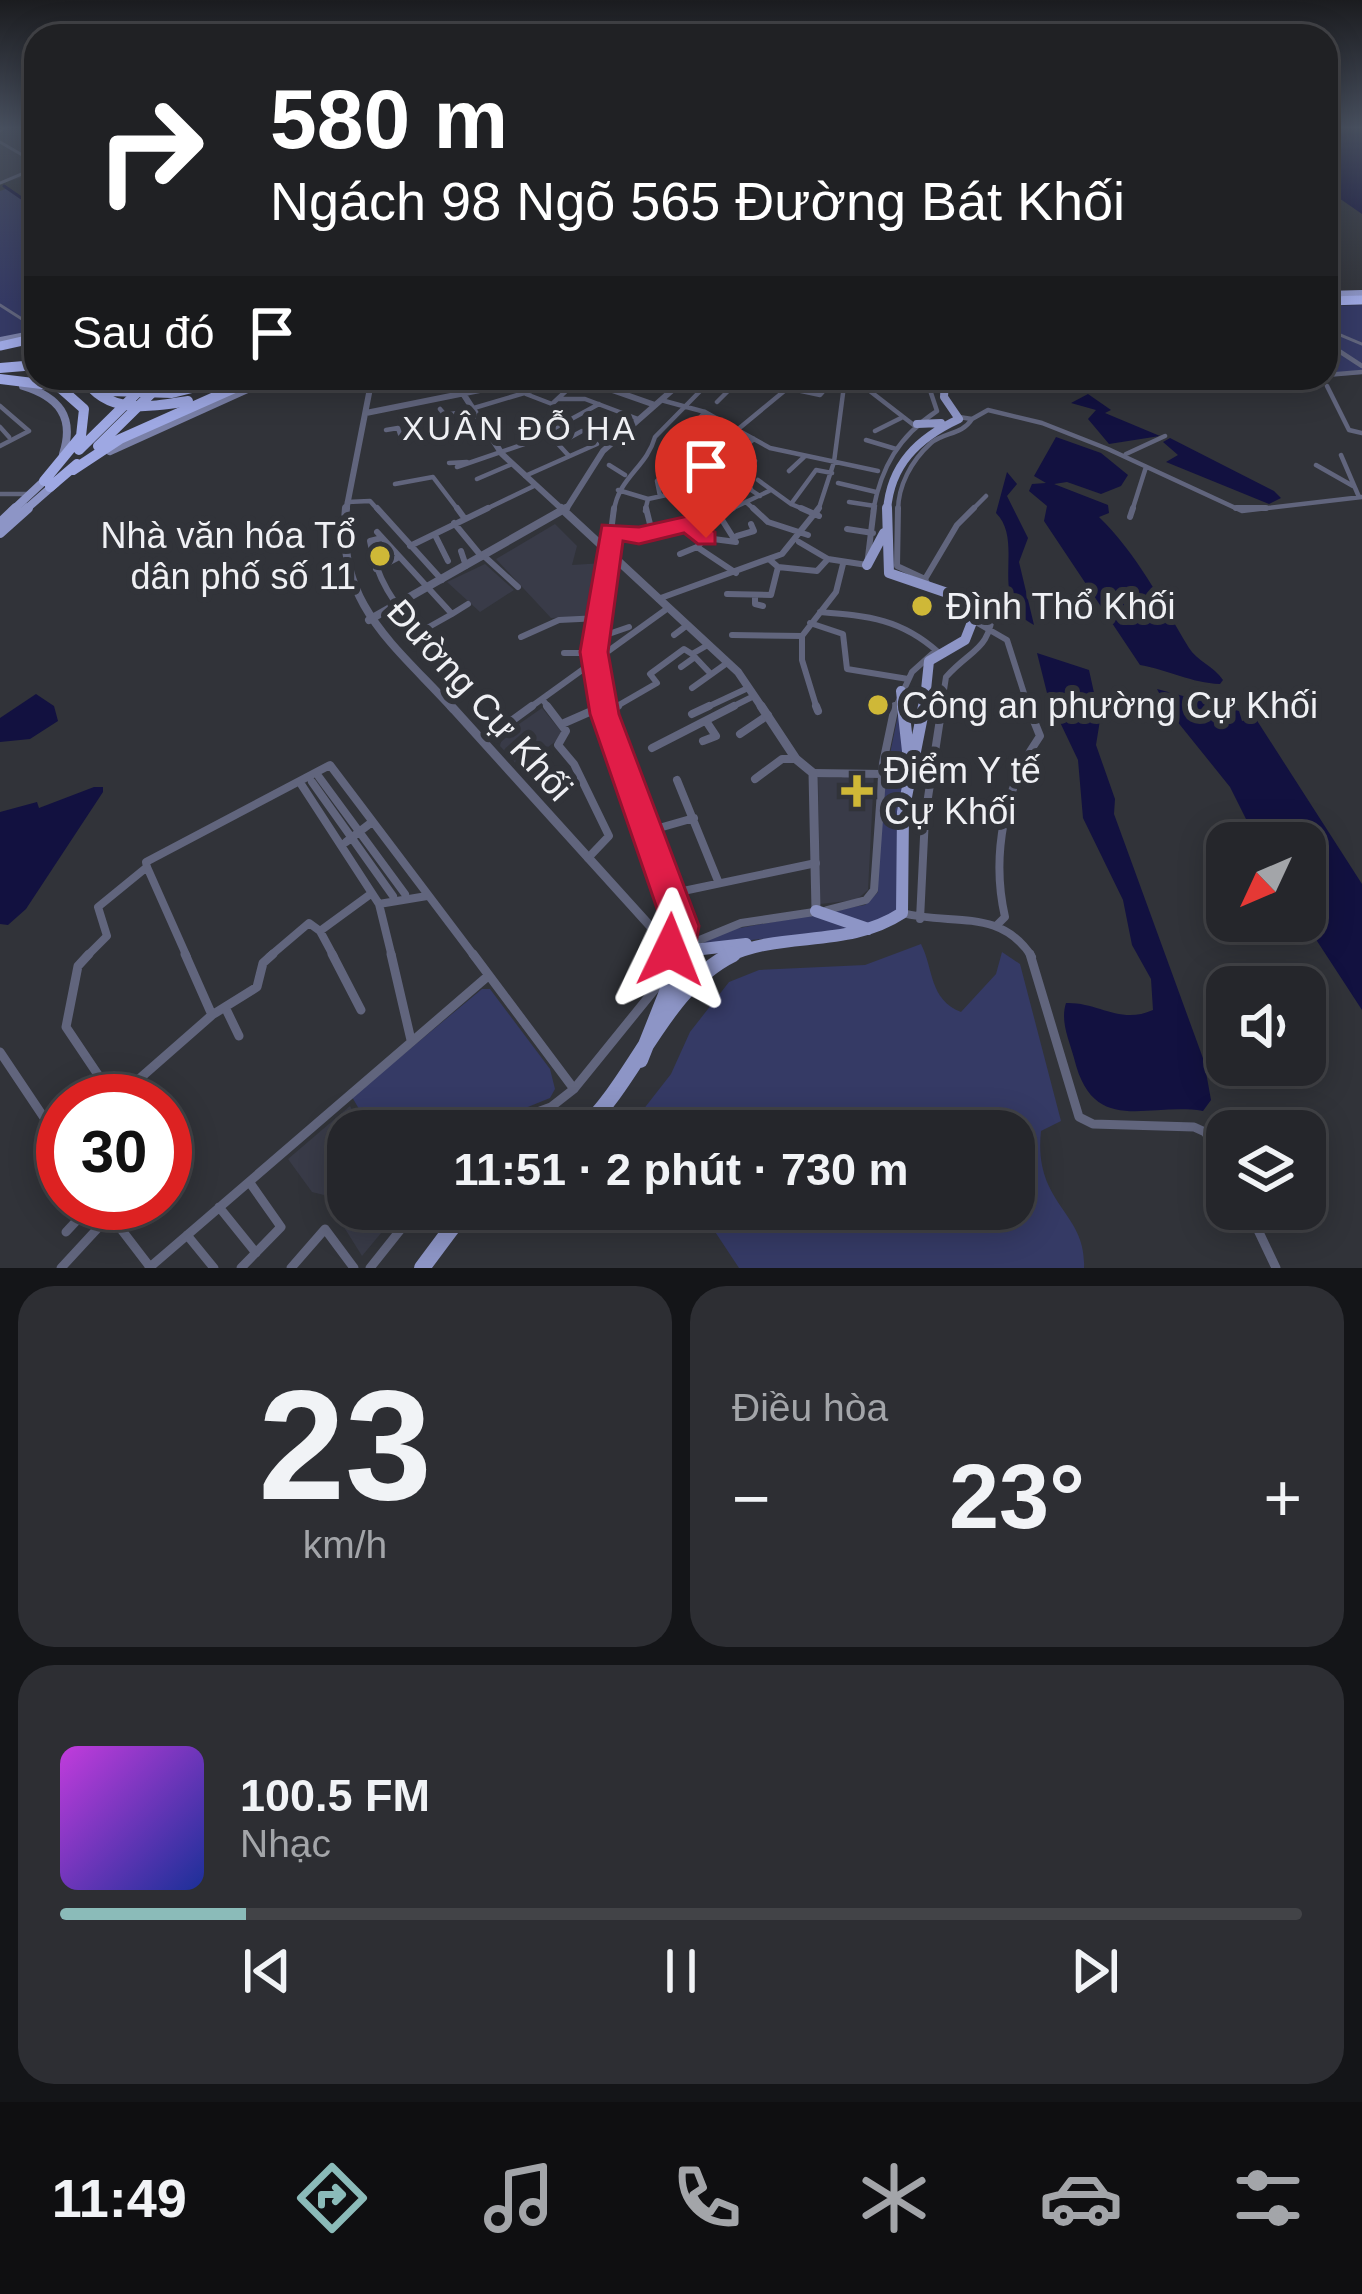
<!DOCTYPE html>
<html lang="vi">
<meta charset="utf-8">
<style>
body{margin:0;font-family:Helvetica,sans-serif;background:#2d2e33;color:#f1f3f6;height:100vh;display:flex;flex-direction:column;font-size:45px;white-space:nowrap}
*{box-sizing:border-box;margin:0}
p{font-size:39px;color:#a3a5a9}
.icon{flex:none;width:66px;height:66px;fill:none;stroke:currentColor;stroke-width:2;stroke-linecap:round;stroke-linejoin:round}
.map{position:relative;height:1268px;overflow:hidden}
.side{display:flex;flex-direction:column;gap:18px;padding:18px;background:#141518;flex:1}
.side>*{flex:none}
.top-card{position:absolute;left:24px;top:24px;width:1314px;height:366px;border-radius:36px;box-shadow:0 6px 30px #0003,0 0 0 3px #424347;background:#202124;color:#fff;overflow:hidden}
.needle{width:78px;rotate:226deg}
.buttons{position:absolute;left:1206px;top:822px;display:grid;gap:24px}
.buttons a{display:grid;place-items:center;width:120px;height:120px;border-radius:24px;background:#25262b;box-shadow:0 6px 30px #0003,0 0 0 3px #424347;font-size:60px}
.speed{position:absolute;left:36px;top:1074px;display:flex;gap:24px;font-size:60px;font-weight:700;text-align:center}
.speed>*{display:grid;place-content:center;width:156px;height:156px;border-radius:50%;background:#25262b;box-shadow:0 6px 30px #0003,0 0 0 3px #424347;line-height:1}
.speed .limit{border:18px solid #d22;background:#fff;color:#111}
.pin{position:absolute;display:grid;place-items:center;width:102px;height:102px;color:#fff;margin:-123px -51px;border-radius:50% 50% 50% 0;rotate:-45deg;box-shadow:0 0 12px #0007}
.pin .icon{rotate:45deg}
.me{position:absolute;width:132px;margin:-66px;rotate:2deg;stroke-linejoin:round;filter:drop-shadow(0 0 9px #0008)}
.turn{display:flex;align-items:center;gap:42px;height:252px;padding:0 48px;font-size:54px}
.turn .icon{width:156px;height:156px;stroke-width:2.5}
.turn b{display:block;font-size:84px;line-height:102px}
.then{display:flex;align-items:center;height:114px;padding:0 48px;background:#0003;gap:24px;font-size:45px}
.big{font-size:90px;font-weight:600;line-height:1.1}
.side .tile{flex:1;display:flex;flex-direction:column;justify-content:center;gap:18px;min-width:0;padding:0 42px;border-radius:36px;background:#2d2e33}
.side .dial{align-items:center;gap:0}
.dial b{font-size:156px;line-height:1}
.song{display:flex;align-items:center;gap:36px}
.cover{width:144px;height:144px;border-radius:18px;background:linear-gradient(135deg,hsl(290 70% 55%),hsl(230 70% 35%))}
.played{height:12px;border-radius:6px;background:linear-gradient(90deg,#8bbbb9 15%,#424347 15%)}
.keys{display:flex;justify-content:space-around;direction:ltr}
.heat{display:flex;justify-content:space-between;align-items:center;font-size:66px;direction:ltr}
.side .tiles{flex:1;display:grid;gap:18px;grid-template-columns:1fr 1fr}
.tile:last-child{grid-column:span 2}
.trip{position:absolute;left:327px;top:1110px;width:708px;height:120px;border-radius:36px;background:#25262b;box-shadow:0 6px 30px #0003,0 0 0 3px #424347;font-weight:600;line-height:120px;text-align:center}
.menu{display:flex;height:192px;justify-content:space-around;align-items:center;background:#0f0f11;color:#a3a5a9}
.menu .icon{width:84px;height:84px}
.menu .on{color:#8bbbb9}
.menu b{font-size:54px;color:#f1f3f6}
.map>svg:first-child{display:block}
.built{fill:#393b48}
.green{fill:#353a65}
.water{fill:#121140}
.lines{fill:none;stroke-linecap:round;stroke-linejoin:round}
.stream{stroke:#121140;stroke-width:3}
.minor-far4{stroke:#61657d;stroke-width:3}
.minor-far3{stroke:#61657d;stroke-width:4.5}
.minor-far2{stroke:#61657d;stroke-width:6}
.minor-far1{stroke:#61657d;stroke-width:8}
.minor{stroke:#61657d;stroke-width:9}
.tertiary-far2{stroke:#61657d;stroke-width:6}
.tertiary-far1{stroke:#61657d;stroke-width:8}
.tertiary{stroke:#61657d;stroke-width:9}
.secondary-far1{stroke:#7a80a7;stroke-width:6}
.secondary{stroke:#7a80a7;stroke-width:8}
.primary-far4{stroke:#8d95c6;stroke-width:6}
.primary-far3{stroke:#8d95c6;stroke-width:8}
.primary-far2{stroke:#8d95c6;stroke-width:10}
.primary-far1{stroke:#8d95c6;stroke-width:12}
.primary{stroke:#8d95c6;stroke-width:16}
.motorway-far1{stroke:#9ea8e3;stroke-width:9}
.motorway{stroke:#9ea8e3;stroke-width:10}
.motorway-bridge{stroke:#9ea8e3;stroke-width:10}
.route{fill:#e11d48;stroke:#92132f;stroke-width:3}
.poi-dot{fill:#cfb837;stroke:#313339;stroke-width:4.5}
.labels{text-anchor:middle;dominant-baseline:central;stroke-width:12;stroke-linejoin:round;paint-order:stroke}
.far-neighbourhood-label{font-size:33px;letter-spacing:3px;fill:#eff0f4;stroke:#313339}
.poi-label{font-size:36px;fill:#eff0f4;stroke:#313339;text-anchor:start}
.street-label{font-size:36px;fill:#eff0f4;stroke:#313339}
</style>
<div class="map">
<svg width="1362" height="1268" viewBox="0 0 1362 1268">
<rect width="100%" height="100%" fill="#313339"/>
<path class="built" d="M0 127H36V173L0 184Z
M555 524 577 546 572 565 604 563 598 617 551 618 496 559Z
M485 564 514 590 480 612 447 582Z
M542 708 564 735 520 768 500 746 502 736Z
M856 771 874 774 868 890 856 900 820 904 818 776 841 778Z
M350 1106 365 1131H348V1209H401L362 1256 324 1195 312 1192 288 1159Z"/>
<path class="green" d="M8 188 36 210V332L0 339V191Z
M1362 305V374L1326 377V306Z
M899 710C909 776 907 847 896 913L873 928 828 911 865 905 878 892 877 817Z
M811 915 858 930 699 945 729 930Z
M921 944C934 970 929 999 961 1012L996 974 1002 952 1020 964 1061 1121 1041 1131C1033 1205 1087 1211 1084 1268H739L700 1209H1014V1131H638L632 1124 671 1074 690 1032 729 982 759 970 865 965Z
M482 989H490L550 1069 555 1089 550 1098 469 1131H372L352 1097Z"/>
<path class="water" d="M1326 127H1362V214L1326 189Z
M1088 394 1111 410 1105 413 1160 436 1109 444 1088 419 1096 410 1071 403Z
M1056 437 1101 453 1128 475 1121 486 1101 494 1067 482 1054 484 1108 505 1109 513 1099 517C1137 554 1161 601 1189 648 1197 661 1214 666 1223 680L1220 684C1191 683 1169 670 1140 665L1044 521 1047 506 1029 491 1032 484 1046 483 1034 476Z
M1170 438 1274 491 1281 498 1269 504 1166 462 1178 455 1163 442Z
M1007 472 1017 484 1007 496 1028 538 1019 562 1034 625C986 601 1026 543 996 513Z
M1037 653 1089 670 1100 720 1096 745 1115 799 1114 814 1204 1061 1211 1100 1203 1111C1146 1102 1093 1137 1074 1058 1069 1040 1060 1021 1066 1003 1099 1002 1120 1025 1153 1010L1151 979 1132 945 1123 900 1083 818 1078 760 1048 697Z
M1157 689 1239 711 1242 721 1256 719 1362 884V1010L1304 921 1305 843H1258L1230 787 1168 710Z
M36 694 54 706 58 721 30 739 0 742V718Z
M94 787H103V792L26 909 8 925 0 924V812L37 802 39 808Z"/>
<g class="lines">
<path class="stream" d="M4 186 36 208"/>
<path class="minor-far4" d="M0 131 7 127
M0 142 36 163
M35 162 36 139
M0 183 36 168
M0 305 36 328
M1326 329 1362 344
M1326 342 1343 354"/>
<path class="minor-far3" d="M1339 351 1362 366
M1326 375 1362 372
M853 378 915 426
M1083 378 1084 387
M1327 386 1349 430 1362 433
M459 387 492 378
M792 389 820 395 826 388 822 378
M526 394 552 404 580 378
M558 399H585L638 419
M661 400 705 412 770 448 878 471
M717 402 741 378
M0 406 29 431 0 446
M474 408 531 391
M440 409 445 415 475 410
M705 412 675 445 686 455 708 454 800 378
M959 417 972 419 988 410 1042 423 1108 449 1242 511 1362 497
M0 427 9 437
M386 430 398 428 400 434
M875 431 901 418
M866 440 896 449
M527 443 599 404
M723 443 755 461
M743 448 754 439
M708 454 739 472 736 480 760 496
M1126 454 1165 436
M1341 455 1359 497
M569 456 558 444 582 431
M449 463 467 462
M609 465 625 475
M1316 465 1353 486
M457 467 527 443 522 438
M789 471 804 457
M697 472 710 488
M525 476 597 444
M477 479 512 464
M758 480 791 504
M657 481 685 476 702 457
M838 483 876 492
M395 484 433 477 459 511
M618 490 648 499
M0 494H30
M660 496 657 481 686 455
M347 502 370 501 379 511
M746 502 756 511
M849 502 875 506
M728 509 724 502 751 489
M482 511 534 486
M614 511C618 478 647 467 655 437L713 378
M645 511 648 499 736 480
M727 511 769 491
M808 511 791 504 816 470 832 473
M818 511 834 462 845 378
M873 511C881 467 899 436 937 411L926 378
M898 511C898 486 911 461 931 443 944 432 962 435 972 419
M971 511 986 496
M1132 511 1146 467"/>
<path class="minor-far2" d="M377 508 442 580
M457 508 465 519
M646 508 652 532
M753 508 768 522 808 535
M801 508 819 516
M898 508 897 566 925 579 928 586
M1236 508H1266
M1130 517 1133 508
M454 523 482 557
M847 529 873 533
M611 531 639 536 689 524 706 538 736 542 719 515 733 508
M377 532 452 614 468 604
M737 536 754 531 751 524
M436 537 448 561
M382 538 370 541C376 578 394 605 420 632L452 614
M706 538 697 547 736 573
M799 542 828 559 867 565 874 508
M410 546 488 508
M461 551 466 566
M680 554 697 547
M484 556 518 587
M778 567 817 571 828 559
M376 569 399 557
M925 579 957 525 974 508
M727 594 771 595 778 567 770 560
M755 595V604L763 606
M658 599 782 554 819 508
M820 612C869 616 901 619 938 652
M974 621 1007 640 1029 709
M810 623 843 634 847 669 908 679
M674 635 686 626
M732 635 802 636 836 592 843 564
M802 636V660L817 709
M521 637 559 620 600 618
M597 638 629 627
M564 653H594
M692 654 709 672
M681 667 695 657
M692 688 727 663
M542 699 550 709
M528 709 668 608
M596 709 603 706
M603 709 594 667 614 508
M612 709 657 683 650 674 684 649 692 654 706 646
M703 709 748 688
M728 709 754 696
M895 709 912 672 932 654
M941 709 946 677C974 646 989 653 994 605L960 593"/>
<path class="minor-far1" d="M547 706 566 731 558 745 574 764 609 836 588 858
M602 706 681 926V942
M816 706 818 711
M604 714 618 706
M692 714 709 706
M562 724 603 706
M740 734 768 715
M484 741 532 706
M703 741 716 736 706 721
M652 748 734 706
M813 773 883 774
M319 777 405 894
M755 779 782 759H796
M677 780 718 881
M312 782 393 896
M301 784 379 904 392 957
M645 832 694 818
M346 842 372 822
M147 867 187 957
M669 894 816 863
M379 904 427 896
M827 910 866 900 874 890 883 763 895 706
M902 913C952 926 1000 907 1032 957
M920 919 925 817 942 706
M998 924 1005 917C991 856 1004 787 1040 736L1028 706
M320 931 334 957
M670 949a8 8 0 1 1 16 0a8 8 0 1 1-16 0Z
M685 946 741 923 814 912
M86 957 107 936 98 907 147 867 146 862 330 765 475 957
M269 957 309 923 320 931 372 893"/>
<path class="minor" d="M89 954 78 966 66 1027 115 1100
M185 954 212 1015
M332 954 361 1010
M391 954 411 1040
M473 954 574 1089
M1030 954 1079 1117 1093 1124 1194 1127 1205 1132 1227 1161
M225 1007 239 1036
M0 1052 63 1146
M114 1101 212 1015 257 987 263 963 273 954
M486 1131 551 1107 574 1089 668 973
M101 1203 150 1267
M219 1207 256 1253
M1248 1209 1276 1268
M66 1232 93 1203
M187 1235 214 1268
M61 1268 110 1215
M149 1268 488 976
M241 1268 281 1227 250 1183
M291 1268 325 1229 354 1268
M370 1268 417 1209"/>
<path class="tertiary-far2" d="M453 378 502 454 564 511
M578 378 655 405
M366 413 540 378
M346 511 372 378
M565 511 603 451 686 378"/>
<path class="tertiary-far1" d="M346 508C335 604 395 645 453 709
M561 508 738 672 763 709
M369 620 566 508"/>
<path class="tertiary" d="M451 706 670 948
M761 706 796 759 813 773 816 910"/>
<path class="secondary-far1" d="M0 340 36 333"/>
<path class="secondary" d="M23 386C59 397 75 417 63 454
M110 451 272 378"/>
<path class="primary-far4" d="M1326 294 1362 293"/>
<path class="primary-far3" d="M917 424 941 423
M12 511 44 481
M24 511 56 483
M887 511C890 465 918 438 959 419L944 397 945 378"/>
<path class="primary-far2" d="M887 508 889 573 962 598 974 617 965 640 929 661 924 709
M0 523 16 508
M0 533 28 508
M867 565 884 533
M901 691 903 709"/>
<path class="primary-far1" d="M903 706 909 760
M816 911 868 929
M685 951 746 944
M727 957C783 930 847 949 902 913L903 812 924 706"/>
<path class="primary" d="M640 1060 681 957
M581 1131C637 1080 663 988 733 954
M422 1268 466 1209"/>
<path class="motorway-far1" d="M1326 301 1362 300
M0 346 36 338"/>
<path class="motorway" d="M0 368 36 365
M0 379 58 386 84 409 81 436 44 481
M57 379 110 391
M98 446 167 378
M79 450 152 378
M73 470 120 439 257 378
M50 487 77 464"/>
<path class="motorway-bridge" d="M84 378C107 415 150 407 188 401
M110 391 172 393 232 378"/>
</g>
<linearGradient id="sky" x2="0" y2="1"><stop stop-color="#1b1c1f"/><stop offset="0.42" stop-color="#48505f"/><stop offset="1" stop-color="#48505f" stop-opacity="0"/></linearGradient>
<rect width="1362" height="304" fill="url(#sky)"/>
<path class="route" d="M688 516 715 532V544H698L684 533 639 544 623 541 608 652 619 714 699 926 694 955 670 968 657 963 651 950 663 926 590 714 580 652 602 525 639 527Z"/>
<g class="poi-dot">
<circle cx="380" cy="556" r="12"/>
<circle cx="922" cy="606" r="12"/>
<circle cx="878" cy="705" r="12"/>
<path d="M851 773h12v12h12v12h-12v12h-12v-12h-12v-12h12z"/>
</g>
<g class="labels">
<g class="far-neighbourhood-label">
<text x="520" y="428">XUÂN ĐỖ HẠ</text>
</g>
<g class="poi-label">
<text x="356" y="535" text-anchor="end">Nhà văn hóa Tổ<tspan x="356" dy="41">dân phố số 11</tspan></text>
<text x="946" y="606">Đình Thổ Khối</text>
<text x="902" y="705">Công an phường Cự Khối</text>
<text x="884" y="770">Điểm Y tế<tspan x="884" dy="41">Cự Khối</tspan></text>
</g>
<g class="street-label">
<text transform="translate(480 700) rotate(48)">Đường Cự Khối</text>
</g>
</g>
</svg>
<div class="buttons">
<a><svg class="needle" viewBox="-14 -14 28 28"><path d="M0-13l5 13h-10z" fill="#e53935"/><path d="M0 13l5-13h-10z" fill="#a3a5a9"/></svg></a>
<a><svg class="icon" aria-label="sound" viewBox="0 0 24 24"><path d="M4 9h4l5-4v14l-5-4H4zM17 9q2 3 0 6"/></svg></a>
<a><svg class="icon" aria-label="layers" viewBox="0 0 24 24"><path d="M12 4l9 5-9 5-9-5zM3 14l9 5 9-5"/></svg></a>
</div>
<div class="speed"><div class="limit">30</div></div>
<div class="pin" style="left:706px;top:538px;background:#d93025"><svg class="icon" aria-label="arrive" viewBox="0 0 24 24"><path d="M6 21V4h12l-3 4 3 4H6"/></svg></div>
<svg class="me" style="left:670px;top:950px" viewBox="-20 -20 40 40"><path d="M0-17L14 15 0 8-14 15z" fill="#e11d48" stroke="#fff" stroke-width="4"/></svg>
<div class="trip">11:51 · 2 phút · 730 m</div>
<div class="top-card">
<div class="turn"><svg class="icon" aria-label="right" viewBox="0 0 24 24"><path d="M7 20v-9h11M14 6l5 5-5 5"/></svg><div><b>580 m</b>Ngách 98 Ngõ 565 Đường Bát Khối</div></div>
<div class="then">Sau đó<svg class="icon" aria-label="arrive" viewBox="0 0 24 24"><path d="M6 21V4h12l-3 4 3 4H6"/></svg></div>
</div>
</div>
<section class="side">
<div class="tiles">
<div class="tile dial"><b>23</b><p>km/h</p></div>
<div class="tile"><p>Điều hòa</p>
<div class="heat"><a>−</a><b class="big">23°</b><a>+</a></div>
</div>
<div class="tile">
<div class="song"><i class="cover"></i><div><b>100.5 FM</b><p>Nhạc</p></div></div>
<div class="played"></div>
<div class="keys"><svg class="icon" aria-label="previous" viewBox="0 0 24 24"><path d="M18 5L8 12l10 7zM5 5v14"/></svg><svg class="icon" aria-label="pause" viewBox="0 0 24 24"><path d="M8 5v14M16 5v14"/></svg><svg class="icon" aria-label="next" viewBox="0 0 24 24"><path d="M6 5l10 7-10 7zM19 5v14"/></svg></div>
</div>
</div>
</section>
<nav class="menu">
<b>11:49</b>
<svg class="icon on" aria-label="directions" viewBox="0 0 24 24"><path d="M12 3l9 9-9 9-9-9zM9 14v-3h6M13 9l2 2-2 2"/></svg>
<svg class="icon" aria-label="music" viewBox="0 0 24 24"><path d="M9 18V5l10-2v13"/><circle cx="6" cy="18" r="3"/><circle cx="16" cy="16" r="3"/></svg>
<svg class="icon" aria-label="phone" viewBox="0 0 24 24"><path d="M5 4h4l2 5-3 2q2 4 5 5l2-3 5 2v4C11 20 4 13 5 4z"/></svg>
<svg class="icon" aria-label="climate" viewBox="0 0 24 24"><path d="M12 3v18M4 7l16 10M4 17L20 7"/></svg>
<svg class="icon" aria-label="car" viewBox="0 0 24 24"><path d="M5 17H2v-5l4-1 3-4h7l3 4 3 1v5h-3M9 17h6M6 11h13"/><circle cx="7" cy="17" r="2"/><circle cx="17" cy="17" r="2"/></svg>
<svg class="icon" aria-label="filters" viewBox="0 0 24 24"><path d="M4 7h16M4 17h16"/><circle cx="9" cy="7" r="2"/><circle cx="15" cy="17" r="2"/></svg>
</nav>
